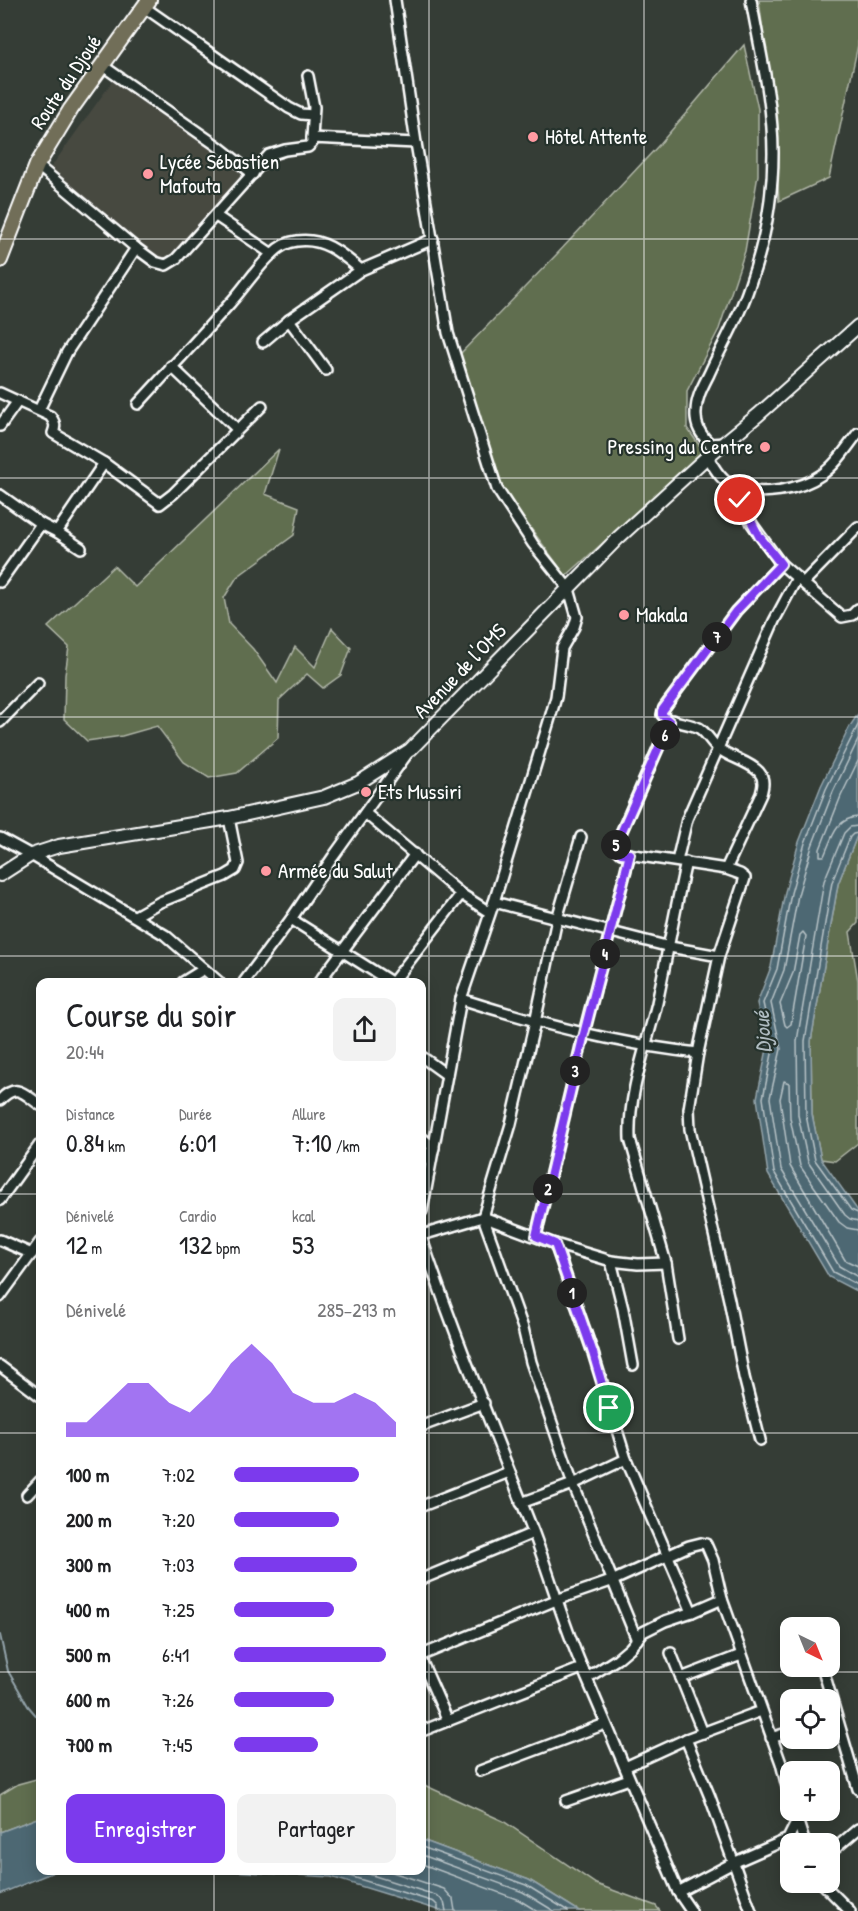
<!DOCTYPE html>
<html lang="fr">
<meta charset="utf-8">
<style>
body{margin:0;font-family:"Patrick Hand",sans-serif;background:#f2f2f2;color:#202124;height:100vh;display:flex;flex-direction:column;font-size:22px;white-space:nowrap}
*{box-sizing:border-box;margin:0}
p{font-size:20px;color:#757577}
.icon{flex:none;width:33px;height:33px;fill:none;stroke:currentColor;stroke-width:2;stroke-linecap:round;stroke-linejoin:round}
.map{position:relative;flex:1;overflow:hidden}
.drawer{position:absolute;left:36px;top:978px;width:390px;height:897px;display:flex;flex-direction:column;background:#fff;border-radius:12px;box-shadow:0 3px 15px #0003}
.drawer>*{flex:none}
.needle{width:39px;rotate:137deg}
.tools{position:absolute;left:780px;top:1617px;display:grid;gap:12px}
.tools a{display:grid;place-items:center;width:60px;height:60px;border-radius:12px;background:#fff;box-shadow:0 3px 15px #0003;font-size:30px}
.pin{position:absolute;display:grid;place-items:center;width:51px;height:51px;color:#fff;margin:-26px;border:3px solid #fff;border-radius:50%;box-shadow:0 2px 6px #0007}
.km{position:absolute;width:30px;height:30px;margin:-15px;border-radius:50%;background:#222;color:#fff;font-size:16px;line-height:30px;text-align:center}
.round{display:grid;place-items:center;flex:none;width:63px;height:63px;border-radius:12px;background:#f2f2f2}
.head{display:flex;align-items:center;justify-content:space-between;height:102px;padding:0 30px}
h1{font-size:33px;font-weight:600;line-height:45px}
.metrics{display:grid;grid-template-columns:repeat(3,1fr);gap:9px;height:102px;padding:6px 30px}
.metrics div{display:grid;align-content:center}
.metrics b{font-size:26px;font-weight:600}
.metrics small{font-size:16px;font-weight:400}
.metrics p{font-size:16px}
.chart{height:168px;padding:12px 30px}
.chart p{display:flex;justify-content:space-between}
.chart svg{width:100%;height:108px;margin-top:6px;fill:#7c3aed;opacity:.7}
.primary-button{display:flex;gap:12px;margin-top:auto;padding:12px 30px}
.primary-button a{flex:1;height:69px;border-radius:12px;background:#7c3aed;color:#fff;font-size:24px;font-weight:600;line-height:69px;text-align:center}
.primary-button a+a{background:#f2f2f2;color:#202124}
ul{padding:0 30px;list-style:none;font-size:20px}
li{display:grid;grid-template-columns:96px 72px 1fr;align-items:center;height:45px}
li i{height:15px;border-radius:8px;background:#7c3aed}
.map>svg:first-child{display:block}
.built{fill:#474941}
.green{fill:#616e50;stroke:#b0b6a8;stroke-width:1.5}
.water{fill:#4d6873;stroke:#94a4ab;stroke-width:1.5}
.lines{fill:none;stroke-linecap:round;stroke-linejoin:round}
.shore{stroke:#b8c3c7;stroke-width:1.5}
.stream{stroke:#94a4ab;stroke-width:2}
.street-casing{stroke:#fff;stroke-width:14}
.secondary-casing{stroke:#fff;stroke-width:16}
.primary-casing{stroke:#fff;stroke-width:18}
.street{stroke:#26332d;stroke-width:9}
.secondary{stroke:#26332d;stroke-width:12}
.primary{stroke:#716e59;stroke-width:14}
.route-casing{stroke:#fff;stroke-width:12}
.route{stroke:#7c3aed;stroke-width:8}
.grid{fill:none;stroke:#fff;stroke-width:1.5;stroke-opacity:0.55}
.poi-dot{fill:#ff9aa2;stroke:#26332d;stroke-width:2}
.labels{text-anchor:middle;stroke-width:4.5;stroke-linejoin:round;paint-order:stroke}
.street-label{font-size:21px;fill:#fff;stroke:#26332d}
.poi-label{font-size:21px;fill:#fff;stroke:#26332d;text-anchor:start}
.water-label{font-size:22px;font-style:italic;fill:#afbbc0;stroke:#26332d}
</style>
<div class="map">
<svg width="858" height="1911" viewBox="0 0 858 1911">
<rect width="100%" height="100%" fill="#353d36"/>
<filter id="ink" filterUnits="userSpaceOnUse"><feTurbulence type="fractalNoise" baseFrequency=".0167" numOctaves="2"/><feDisplacementMap in="SourceGraphic" scale="12" xChannelSelector="R" yChannelSelector="G"/><feConvolveMatrix kernelMatrix="1 2 1 2 8 2 1 2 1" color-interpolation-filters="sRGB"/></filter>
<g filter="url(#ink)">
<!-- built -->
<polygon class="built" points="114,79 238,169 244,179 173,257 162,261 49,170"/>
<!-- green -->
<g class="green">
<polygon points="759,0 858,0 858,45 829,178 779,201 773,110"/>
<polygon points="744,45 758,109 758,175 745,251 719,329 687,391 687,428 704,452 566,576 501,488 460,354 557,254 659,145"/>
<polygon points="279,449 265,494 299,507 294,535 237,577 224,598 229,624 253,649 277,683 295,647 315,667 332,628 351,648 341,675 323,688 307,674 279,700 278,738 237,773 209,778 184,762 157,726 122,736 87,741 64,719 65,675 69,647 48,627 114,566 135,587"/>
<polygon points="858,833 858,923 850,932 858,981 858,1143 835,1161 821,1159 812,1114 811,1041 838,884"/>
<polygon points="40,1778 40,1817 0,1832 0,1795 18,1784"/>
<polygon points="422,1784 503,1821 596,1884 656,1906 660,1911 579,1911 529,1880 422,1840"/>
</g>
<!-- water -->
<g class="water">
<polygon points="858,714 858,833 838,884 811,1041 812,1114 821,1159 858,1211 858,1292 829,1277 768,1174 757,1098 767,1049 757,1003 771,967 785,892 799,842 821,786 850,726"/>
<polygon points="40,1817 40,1870 56,1871 0,1894 0,1832"/>
<polygon points="422,1840 529,1880 579,1911 441,1911 331,1877 231,1871 422,1870"/>
</g>
<g class="lines">
<!-- shore -->
<g class="shore">
<polyline points="858,725 826,789 805,843 791,893 777,969 763,1003 773,1049 763,1098 774,1172 833,1272 858,1285"/>
<polyline points="858,740 833,792 812,846 798,895 784,970 771,1003 781,1049 770,1098 781,1169 839,1266 858,1277"/>
<path d="M858,761l-17,35 -21,53v7h4c8,-18 12,-38 34,-39"/>
<polyline points="858,826 850,827 844,833 824,881 797,1041 798,1115 808,1162 845,1215 850,1219 858,1221"/>
<polyline points="858,833 853,834 850,837 832,882 805,1041 806,1115 815,1160 851,1210 858,1213"/>
<polygon points="803,932 806,936 791,1024 787,1027 785,1025 780,1004 793,973 800,935"/>
<polyline points="858,1230 847,1228 839,1222 800,1166 790,1118 789,1083 784,1081 780,1099 790,1166 845,1260 858,1266"/>
<polyline points="422,1847 526,1885 568,1911"/>
<polyline points="422,1855 523,1892 554,1911"/>
<polyline points="422,1864 519,1900 537,1911"/>
<polyline points="325,1870 333,1871 434,1902 438,1906 438,1911"/>
<polyline points="356,1870 438,1896 444,1902 446,1911"/>
<polyline points="386,1870 444,1889 453,1899 455,1911"/>
</g>
<!-- stream -->
<polyline class="stream" points="0,1635 8,1671 28,1706 40,1720"/>
<!-- street casing -->
<g class="street-casing">
<g id="street">
<polyline points="395,0 416,143 448,333 497,489 533,544 569,589 577,617 574,627 562,648 556,697 550,718 494,902 461,999 422,1211"/>
<polyline points="144,7 289,108 301,114 313,115"/>
<polyline points="103,66 219,147 253,174"/>
<polyline points="308,76 314,107 312,138"/>
<polyline points="37,165 136,248 155,262 166,265 176,259 269,155 285,150 308,147 312,143 312,138 416,143"/>
<polyline points="216,216 272,254"/>
<polyline points="289,320 326,370"/>
<polyline points="263,342 289,320 361,270 433,239"/>
<polyline points="171,366 237,429"/>
<path d="M0,393l50,23c5,6 6,10 3,17l51,30 56,41 13,-10 89,-88"/>
<path d="M138,404c31,-34 62,-67 93,-102 14,-15 26,-35 42,-49 6,-6 15,-11 24,-12 27,-4 45,13 64,29"/>
<polyline points="39,410 67,352 136,248"/>
<polyline points="0,426 18,401"/>
<path d="M725,443l-15,1c-9,-9 -15,-18 -14,-32 0,-14 7,-26 13,-38 13,-29 30,-56 40,-87 15,-42 24,-89 24,-134 0,-51 -13,-102 -22,-153"/>
<path d="M708,456c6,13 14,26 27,31 25,10 65,3 86,-12 15,-10 26,-28 37,-42"/>
<polyline points="735,487 752,524 781,564"/>
<polyline points="0,495 41,524 57,532 81,548"/>
<polyline points="57,532 104,463"/>
<polyline points="0,582 41,524"/>
<polyline points="803,583 858,527"/>
<polyline points="670,721 617,842 617,849 621,853 726,869 740,874 745,878 719,956 698,1053 689,1109 690,1129 729,1300 744,1377 760,1440"/>
<polyline points="0,722 38,683"/>
<polyline points="365,813 461,894 489,912"/>
<polyline points="581,837 557,919 535,1022 511,1124 483,1217 523,1328 531,1362 573,1484 637,1640"/>
<polyline points="0,838 31,855 165,935 219,982"/>
<polyline points="677,861 687,819 774,621 797,578"/>
<path d="M726,869l35,-75c2,-7 4,-15 -2,-22 -10,-11 -29,-14 -41,-24 -7,-5 -11,-15 -19,-20 -8,-4 -19,-5 -28,-8l-1,1 -8,-6 2,-7 72,-97 45,-47 61,53 10,-2 6,-6"/>
<polyline points="494,902 670,947 719,956"/>
<polyline points="135,916 160,902 225,876 235,870 238,863 229,818"/>
<polyline points="291,919 391,982"/>
<polyline points="183,982 204,969"/>
<polyline points="244,982 291,919 333,857 407,754"/>
<polyline points="319,982 415,854"/>
<polyline points="393,982 461,894"/>
<path d="M461,999c78,25 155,45 237,54"/>
<polyline points="422,1057 447,1075"/>
<path d="M0,1100c17,-18 24,-6 40,5"/>
<polyline points="422,1138 434,1148 422,1160"/>
<polyline points="0,1200 40,1144"/>
<polyline points="422,1235 483,1217 555,1244 611,1261 638,1264 666,1263"/>
<polyline points="536,1236 584,1033 630,854"/>
<path d="M422,1239c33,98 73,195 111,292 17,45 30,92 49,136 32,75 64,150 96,225l13,19"/>
<polyline points="0,1240 32,1254"/>
<polyline points="555,1244 593,1353 626,1459 692,1612"/>
<polyline points="611,1261 623,1309 633,1365"/>
<polyline points="0,1297 40,1242"/>
<path d="M678,1339l-12,-76 -36,-124c-2,-46 16,-91 27,-136 10,-47 18,-94 29,-141"/>
<polyline points="0,1366 40,1396"/>
<polyline points="422,1426 484,1403"/>
<polyline points="27,1495 40,1481"/>
<polyline points="521,1503 573,1484 626,1459"/>
<polyline points="422,1506 509,1472"/>
<polyline points="422,1579 533,1533"/>
<polyline points="671,1653 703,1733"/>
<polyline points="422,1655 556,1600 614,1580 689,1546 701,1543 706,1544 713,1560 722,1599 781,1763 790,1799"/>
<polyline points="422,1662 448,1721"/>
<polyline points="822,1666 858,1789"/>
<polyline points="587,1678 617,1659 630,1648 643,1632 665,1621 692,1612 722,1599"/>
<polyline points="681,1678 741,1655"/>
<polyline points="422,1731 582,1668"/>
<polyline points="771,1738 790,1732"/>
<polyline points="686,1739 710,1797 751,1911"/>
<polyline points="625,1767 686,1739 761,1711"/>
<polyline points="480,1771 605,1724"/>
<polyline points="566,1801 629,1779"/>
<polyline points="794,1810 805,1844"/>
<polyline points="830,1853 858,1829"/>
<polyline points="821,1882 850,1911"/>
<polyline points="678,1892 733,1863 788,1839 797,1821"/>
</g>
</g>
<!-- secondary casing -->
<g class="secondary-casing">
<polyline id="secondary" points="0,875 31,855 59,846 229,818 324,797 358,783 410,750 618,538 708,456 758,415 858,326"/>
</g>
<!-- primary casing -->
<g class="primary-casing">
<polyline id="primary" points="0,260 37,165 71,109 149,0"/>
</g>
<!-- street -->
<use href="#street" class="street"/>
<!-- secondary -->
<use href="#secondary" class="secondary"/>
<!-- primary -->
<use href="#primary" class="primary"/>
</g>
</g>
<g class="lines" filter="url(#ink)">
<!-- route casing -->
<g class="route-casing">
<polyline id="route" points="609,1408 593,1353 555,1244 536,1236 584,1034 630,854 621,853 617,849 617,842 670,722 662,715 662,711 736,611 781,564 759,536 740,500"/>
</g>
<!-- route -->
<use href="#route" class="route"/>
</g>
<!-- grid -->
<path class="grid" d="M214,0v982M429,0v1911M644,0v1911M0,239h858M0,478h858M0,717h858M0,956h858M0,1194h40M422,1194h436M0,1433h40M422,1433h436M0,1672h40M422,1672h436M214,1870v41"/>
<!-- markers -->
<g class="poi-dot">
<circle cx="533" cy="137" r="6"/>
<circle cx="148" cy="174" r="6"/>
<circle cx="765" cy="447" r="6"/>
<circle cx="624" cy="615" r="6"/>
<circle cx="366" cy="792" r="6"/>
<circle cx="266" cy="871" r="6"/>
</g>
<g class="labels">
<!-- street labels -->
<g class="street-label">
<text transform="translate(66 82) rotate(-56)" y="7">Route du Djoué</text>
<text transform="translate(460 671) rotate(-46)" y="7">Avenue de l'OMS</text>
</g>
<!-- poi labels -->
<g class="poi-label">
<text x="545" y="144">Hôtel Attente</text>
<text x="160" y="169">Lycée Sébastien<tspan x="160" dy="24">Mafouta</tspan></text>
<text x="753" y="454" text-anchor="end">Pressing du Centre</text>
<text x="636" y="622">Makala</text>
<text x="378" y="799">Ets Mussiri</text>
<text x="278" y="878">Armée du Salut</text>
</g>
<!-- water labels -->
<g class="water-label">
<text transform="translate(762 1032) rotate(-93)" y="8">Djoué</text>
</g>
</g>
</svg>
<div class="tools">
<a><svg class="needle" viewBox="-14 -14 28 28"><path d="M0-13l5 13h-10z" fill="#e53935"/><path d="M0 13l5-13h-10z" fill="#757577"/></svg></a>
<a><svg class="icon" aria-label="locate" viewBox="0 0 24 24"><circle cx="12" cy="12" r="6"/><path d="M12 2v4M12 18v4M2 12h4M18 12h4"/></svg></a>
<a>+</a>
<a>−</a>
</div>
<div class="pin" style="left:609px;top:1408px;background:#1e9e55"><svg class="icon" aria-label="arrive" viewBox="0 0 24 24"><path d="M6 21V4h12l-3 4 3 4H6"/></svg></div>
<div class="pin" style="left:740px;top:500px;background:#d93025"><svg class="icon" aria-label="check" viewBox="0 0 24 24"><path d="M5 12l5 5 9-10"/></svg></div>
<b class="km" style="left:572px;top:1293px">1</b>
<b class="km" style="left:548px;top:1189px">2</b>
<b class="km" style="left:575px;top:1071px">3</b>
<b class="km" style="left:605px;top:954px">4</b>
<b class="km" style="left:616px;top:845px">5</b>
<b class="km" style="left:665px;top:735px">6</b>
<b class="km" style="left:717px;top:637px">7</b>
<section class="drawer">
<div class="head"><div><h1>Course du soir</h1><p>20:44</p></div><a class="round"><svg class="icon" aria-label="share" viewBox="0 0 24 24"><path d="M12 15V3M7 8l5-5 5 5M5 13v7h14v-7"/></svg></a></div>
<div class="metrics">
<div><p>Distance</p><b>0.84<small> km</small></b></div>
<div><p>Durée</p><b>6:01</b></div>
<div><p>Allure</p><b>7:10<small> /km</small></b></div>
</div>
<div class="metrics">
<div><p>Dénivelé</p><b>12<small> m</small></b></div>
<div><p>Cardio</p><b>132<small> bpm</small></b></div>
<div><p>kcal</p><b>53</b></div>
</div>
<div class="chart"><p><span>Dénivelé</span>285–293 m</p>
<svg viewBox="0 0 160 44" preserveAspectRatio="none"><path d="M0 44V38L10 38L20 30L30 22L40 22L50 30L60 34L70 26L80 14L90 6L100 14L110 26L120 30L130 30L140 26L150 30L160 38V44z"/></svg>
</div>
<ul>
<li><b>100 m</b>7:02<i style="width:77%"></i></li>
<li><b>200 m</b>7:20<i style="width:65%"></i></li>
<li><b>300 m</b>7:03<i style="width:76%"></i></li>
<li><b>400 m</b>7:25<i style="width:62%"></i></li>
<li><b>500 m</b>6:41<i style="width:94%"></i></li>
<li><b>600 m</b>7:26<i style="width:62%"></i></li>
<li><b>700 m</b>7:45<i style="width:52%"></i></li>
</ul>
<div class="primary-button"><a>Enregistrer</a><a>Partager</a></div>
</section>
</div>
